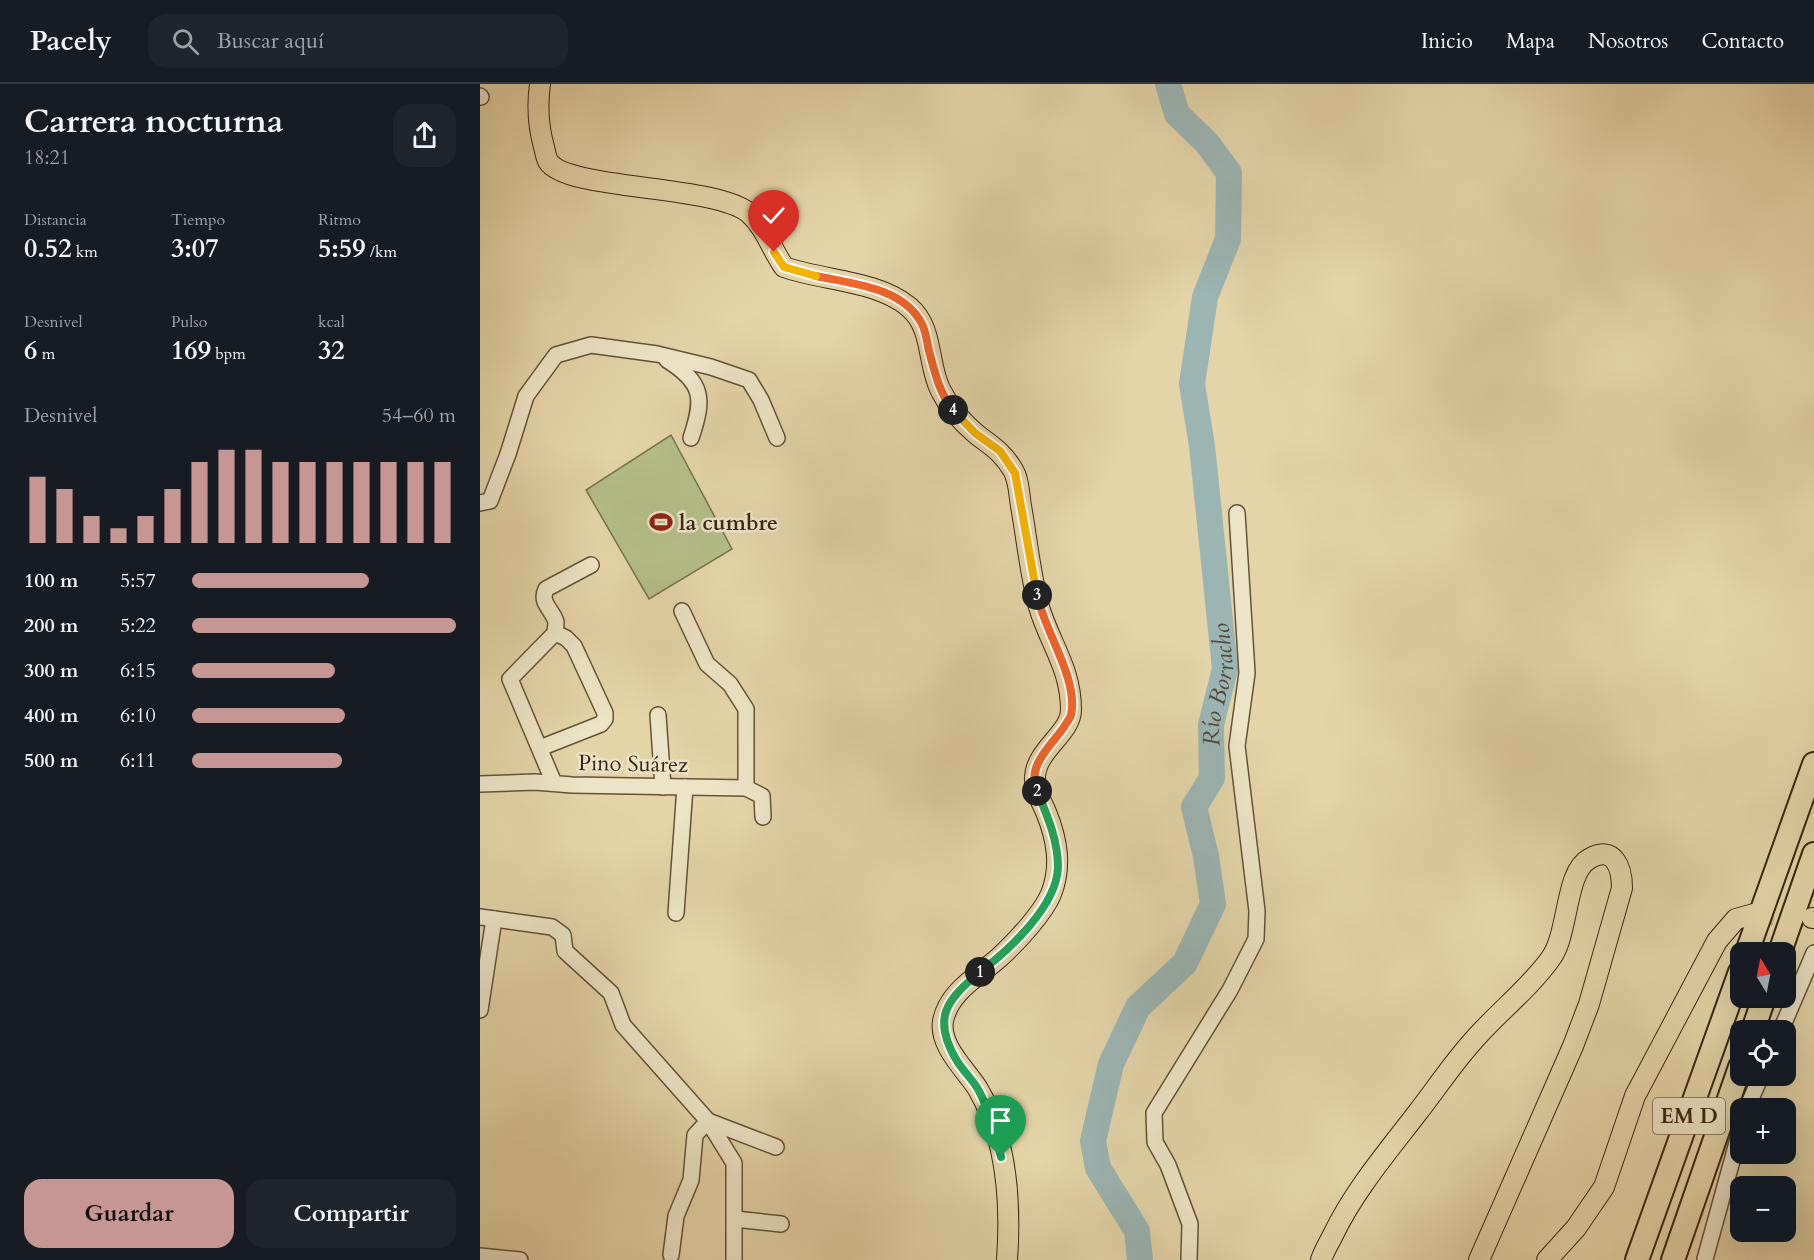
<!DOCTYPE html>
<html lang="es">
<meta charset="utf-8">
<style>
body{margin:0;font-family:Cardo,serif;background:#20242c;color:#f1f3f6;height:100vh;display:flex;flex-direction:column;font-size:22px;white-space:nowrap}
*{box-sizing:border-box;margin:0}
p{font-size:20px;color:#9ea1a6}
.icon{flex:none;width:33px;height:33px;fill:none;stroke:currentColor;stroke-width:2;stroke-linecap:round;stroke-linejoin:round}
.map{position:relative;flex:1;overflow:hidden}
.details{display:flex;flex-direction:column;background:#171b24;width:480px}
.details>*{flex:none}
.needle{width:39px;rotate:350deg}
.buttons{position:absolute;left:1250px;top:858px;display:grid;gap:12px}
.buttons a{display:grid;place-items:center;width:66px;height:66px;border-radius:12px;background:#171b24;box-shadow:0 6px 24px #0002;font-size:30px}
.pin{position:absolute;display:grid;place-items:center;width:51px;height:51px;color:#fff;margin:-62px -26px;border-radius:50% 50% 50% 0;rotate:-45deg;box-shadow:0 0 6px #0007}
.pin .icon{rotate:45deg}
.km{position:absolute;width:30px;height:30px;margin:-15px;border-radius:50%;background:#222;color:#fff;font-size:16px;line-height:30px;text-align:center}
.round{display:grid;place-items:center;flex:none;width:63px;height:63px;border-radius:18px;background:#20242c}
.head{display:flex;align-items:center;justify-content:space-between;height:102px;padding:0 24px}
h1{font-size:33px;font-weight:600;line-height:45px}
.metrics{display:grid;grid-template-columns:repeat(3,1fr);gap:9px;height:102px;padding:6px 24px}
.metrics div{display:grid;align-content:center}
.metrics b{font-size:26px;font-weight:600}
.metrics small{font-size:16px;font-weight:400}
.metrics p{font-size:16px}
.chart{height:168px;padding:12px 24px}
.chart p{display:flex;justify-content:space-between}
.chart svg{width:100%;height:108px;margin-top:6px;stroke:#c59692;stroke-width:6}
.button{display:flex;gap:12px;margin-top:auto;padding:12px 24px}
.button a{flex:1;height:69px;border-radius:18px;background:#c59692;color:#111;font-size:24px;font-weight:600;line-height:69px;text-align:center}
.button a+a{background:#20242c;color:#f1f3f6}
ul{padding:0 24px;list-style:none;font-size:20px}
li{display:grid;grid-template-columns:96px 72px 1fr;align-items:center;height:45px}
li i{height:15px;border-radius:8px;background:#c59692}
header{display:flex;align-items:center;gap:36px;box-sizing:border-box;height:84px;padding:0 30px;background:#171b24;border-bottom:2px solid #363941}
header strong{font-size:28px}
nav{display:flex;gap:33px;margin-inline-start:auto;font-size:21px}
.search{width:420px;height:54px;background:#20242c;display:flex;align-items:center;gap:15px;box-sizing:border-box;padding:0 21px;border-radius:18px;color:#9ea1a6;font-size:22px}
main{display:flex;flex:1;min-height:0}
.map>svg:first-child{display:block}
.green{fill:#b4bd88;stroke:#77724e;stroke-width:1.5}
.lines{fill:none;stroke-linecap:round;stroke-linejoin:round}
.river{stroke:#9bb5b3;stroke-width:26}
.major-tunnel{stroke:#c2b18a;stroke-width:20;stroke-dasharray:20 10;stroke-linecap:butt}
.minor-casing{stroke:#645239;stroke-width:18}
.major-casing{stroke:#3a2614;stroke-width:22}
.highway-casing{stroke:#3a2614;stroke-width:26}
.minor{stroke:#ede3c6;stroke-width:15}
.major{stroke:#e4d4a8;stroke-width:20}
.highway{stroke:#e4d4a8;stroke-width:22}
.split-1-casing{stroke:#fff;stroke-width:12}
.split-2-casing{stroke:#fff;stroke-width:12}
.split-3-casing{stroke:#fff;stroke-width:12}
.split-4-casing{stroke:#fff;stroke-width:12}
.split-5-casing{stroke:#fff;stroke-width:12}
.split-6-casing{stroke:#fff;stroke-width:12}
.split-1{stroke:#22a559;stroke-width:8}
.split-2{stroke:#22a559;stroke-width:8}
.split-3{stroke:#f0652b;stroke-width:8}
.split-4{stroke:#f5b400;stroke-width:8}
.split-5{stroke:#f0652b;stroke-width:8}
.split-6{stroke:#f5b400;stroke-width:8}
.labels{text-anchor:middle;stroke-width:5;stroke-linejoin:round;paint-order:stroke}
.shield{fill:#ede3c6;stroke:#705f49;stroke-width:1.5}
.shield-label{font-size:21px;font-weight:bold;fill:#3a2614}
.poi-label{font-size:22px;font-weight:bold;fill:#3a2614;stroke:#ede3c6;text-anchor:start}
.street-label{font-size:22px;fill:#3a2614;stroke:#ede3c6}
.water-label{font-size:24px;font-style:italic;fill:#524a3c;stroke:#ede3c6}
</style>
<header>
<strong>Pacely</strong>
<div class="search"><svg class="icon" aria-label="search" viewBox="0 0 24 24"><circle cx="10" cy="10" r="6"/><path d="M15 15l6 6"/></svg>Buscar aquí</div>
<nav><a>Inicio</a><a>Mapa</a><a>Nosotros</a><a>Contacto</a></nav>
</header>
<main>
<section class="details">
<div class="head"><div><h1>Carrera nocturna</h1><p>18:21</p></div><a class="round"><svg class="icon" aria-label="share" viewBox="0 0 24 24"><path d="M12 15V3M7 8l5-5 5 5M5 13v7h14v-7"/></svg></a></div>
<div class="metrics">
<div><p>Distancia</p><b>0.52<small> km</small></b></div>
<div><p>Tiempo</p><b>3:07</b></div>
<div><p>Ritmo</p><b>5:59<small> /km</small></b></div>
</div>
<div class="metrics">
<div><p>Desnivel</p><b>6<small> m</small></b></div>
<div><p>Pulso</p><b>169<small> bpm</small></b></div>
<div><p>kcal</p><b>32</b></div>
</div>
<div class="chart"><p><span>Desnivel</span>54–60 m</p>
<svg viewBox="0 0 160 44" preserveAspectRatio="none"><path d="M5 44V17M15 44V22M25 44V33M35 44V38M45 44V33M55 44V22M65 44V11M75 44V6M85 44V6M95 44V11M105 44V11M115 44V11M125 44V11M135 44V11M145 44V11M155 44V11"/></svg>
</div>
<ul>
<li><b>100 m</b>5:57<i style="width:67%"></i></li>
<li><b>200 m</b>5:22<i style="width:100%"></i></li>
<li><b>300 m</b>6:15<i style="width:54%"></i></li>
<li><b>400 m</b>6:10<i style="width:58%"></i></li>
<li><b>500 m</b>6:11<i style="width:57%"></i></li>
</ul>
<div class="button"><a>Guardar</a><a>Compartir</a></div>
</section>
<div class="map">
<svg width="1334" height="1176" viewBox="0 0 1334 1176">
<rect width="100%" height="100%" fill="#e4d4a8"/>
<filter id="stains"><feTurbulence type="fractalNoise" baseFrequency=".00333" numOctaves="4"/><feColorMatrix values="0 0 0 0 .2 0 0 0 0 .09 0 0 0 0 .02 0 0 0 .5 -.17"/></filter>
<radialGradient id="worn" r=".72"><stop offset=".6" stop-color="#630" stop-opacity="0"/><stop offset="1" stop-color="#630" stop-opacity=".3"/></radialGradient>
<!-- green -->
<polygon class="green" points="191,351 252,465 169,515 106,406"/>
<g class="lines">
<!-- river -->
<path class="river" id="s1" d="M660,1176l-3,-29 -39,-63 -5,-27 18,-77 27,-57 47,-44 28,-59 -7,-48 -12,-49 18,-29 -1,-53 14,-56 -23,-223 -10,-62 13,-87 23,-58 1,-66 -22,-30 -30,-29 -9,-30"/>
<!-- major-tunnel -->
<polyline class="major-tunnel" points="1274,830 1326,834"/>
<!-- minor casing -->
<g class="minor-casing">
<g id="minor">
<polyline points="0,12 1,13"/>
<path d="M187,276c37,23 37,39 24,78"/>
<polyline points="0,419 10,417 28,370 46,312 76,271 111,261 177,270 231,283 269,296 281,316 297,354"/>
<polyline points="202,527 227,580 250,600 266,625 266,704"/>
<polyline points="178,631 183,703"/>
<polyline points="60,664 121,640 125,635 125,629 94,562 86,554 75,549"/>
<path d="M74,699l-44,-104 45,-46c0,-3 1,-7 1,-11 -3,-12 -17,-19 -10,-33l45,-24"/>
<polyline points="0,700 55,698 92,701 266,704 282,712 283,733"/>
<polyline points="196,829 205,703"/>
<polyline points="0,833 72,843 83,851 85,867 131,909 143,941 228,1037 254,1079 254,1176"/>
<polyline points="0,926 14,835"/>
<polyline points="1301,946 1334,869"/>
<polyline points="1267,1024 1281,992"/>
<polyline points="255,1135 301,1140"/>
<polyline points="191,1171 196,1132 211,1096 215,1051 228,1037 296,1063"/>
<polyline points="0,1172 40,1176"/>
<polyline points="1225,1175 1260,1048"/>
<polyline points="709,1176 710,1140 688,1081 675,1058 674,1029 750,906 776,855 777,827 757,662 767,589 757,429"/>
</g>
</g>
<!-- major casing -->
<g class="major-casing">
<g id="major">
<path d="M60,0c-3,22 -2,42 4,63 1,4 2,10 4,14 18,30 166,23 201,52 16,14 23,37 35,54 39,14 93,13 125,40 25,21 18,58 32,84 8,16 20,30 34,42 16,13 27,18 38,37 6,10 6,24 8,36 6,33 9,68 18,101 11,37 32,61 32,103 0,23 -35,40 -36,67 -1,13 6,23 11,35 11,27 16,54 5,82 -8,19 -33,46 -49,61 -21,20 -53,35 -59,66 -4,25 23,49 35,68 29,50 33,115 29,171"/>
<polyline points="1332,834 1334,834"/>
<path d="M841,1176c3,-9 8,-17 12,-25 21,-44 55,-84 85,-123 18,-23 35,-49 55,-71 25,-29 56,-52 78,-83 18,-25 14,-86 38,-99 25,-15 33,9 33,29l-33,116 -16,42 -94,214"/>
<polyline points="1067,1176 1096,1144 1124,1103 1155,1012 1237,857 1256,835 1274,830"/>
</g>
</g>
<!-- highway casing -->
<g class="highway-casing">
<g id="highway">
<polyline points="1267,868 1334,680"/>
<polyline points="1300,868 1334,770"/>
<polyline points="1273,946 1284,914"/>
<polyline points="1157,1176 1260,888"/>
<polyline points="1193,1176 1260,983"/>
</g>
</g>
<!-- minor -->
<use href="#minor" class="minor"/>
<!-- major -->
<use href="#major" class="major"/>
<!-- highway -->
<use href="#highway" class="highway"/>
</g>
<g class="lines">
<!-- split-1 casing -->
<g class="split-1-casing">
<path id="split-1" d="M500,888c-35,29 -48,47 -23,89 7,11 16,19 22,30 11,21 17,43 22,66"/>
</g>
<!-- split-2 casing -->
<g class="split-2-casing">
<path id="split-2" d="M500,888c29,-22 77,-66 78,-105 0,-27 -11,-52 -21,-76"/>
</g>
<!-- split-3 casing -->
<g class="split-3-casing">
<path id="split-3" d="M557,511c7,35 42,85 34,120 -1,4 -5,8 -7,12 -13,19 -38,39 -27,64"/>
</g>
<!-- split-4 casing -->
<g class="split-4-casing">
<polyline id="split-4" points="473,326 495,349 520,367 535,389 557,511"/>
</g>
<!-- split-5 casing -->
<g class="split-5-casing">
<path id="split-5" d="M336,192c36,8 87,11 106,48 4,8 5,18 7,27 6,22 10,41 24,59"/>
</g>
<!-- split-6 casing -->
<g class="split-6-casing">
<polyline id="split-6" points="294,168 304,183 336,192"/>
</g>
<!-- split-1 -->
<use href="#split-1" class="split-1"/>
<!-- split-2 -->
<use href="#split-2" class="split-2"/>
<!-- split-3 -->
<use href="#split-3" class="split-3"/>
<!-- split-4 -->
<use href="#split-4" class="split-4"/>
<!-- split-5 -->
<use href="#split-5" class="split-5"/>
<!-- split-6 -->
<use href="#split-6" class="split-6"/>
</g>
<!-- icons -->
<defs>
<g id="stadium-bare" transform="scale(1.8)"><path d="M0-5a6.5 5 0 1 0 0 10a6.5 5 0 1 0 0-10ZM-3.5-1.8h7v3.6h-7Z" fill="#8f2418" stroke="#ede3c6" stroke-width="2.5" paint-order="stroke"/></g>
</defs>
<g fill-rule="evenodd">
<use href="#stadium-bare" x="181" y="438"/>
</g>
<g class="labels">
<!-- shield labels -->
<rect class="shield" x="1173" y="1014" width="72" height="36" rx="4.5"/>
<g class="shield-label">
<text x="1209" y="1039">EM D</text>
</g>
<!-- poi labels -->
<g class="poi-label">
<text x="199" y="446">la cumbre</text>
</g>
<!-- street labels -->
<g class="street-label">
<text transform="translate(153 679) rotate(1)" y="8">Pino Suárez</text>
</g>
<!-- water labels -->
<g class="water-label">
<text dy="8" stroke="none"><textPath href="#s1" startOffset="630">Río Borracho</textPath></text>
</g>
</g>
<rect width="100%" height="100%" filter="url(#stains)"/>
<rect width="100%" height="100%" fill="url(#worn)"/>
</svg>
<div class="buttons">
<a><svg class="needle" viewBox="-14 -14 28 28"><path d="M0-13l5 13h-10z" fill="#e53935"/><path d="M0 13l5-13h-10z" fill="#9ea1a6"/></svg></a>
<a><svg class="icon" aria-label="locate" viewBox="0 0 24 24"><circle cx="12" cy="12" r="6"/><path d="M12 2v4M12 18v4M2 12h4M18 12h4"/></svg></a>
<a>+</a>
<a>−</a>
</div>
<div class="pin" style="left:521px;top:1073px;background:#1e9e55"><svg class="icon" aria-label="arrive" viewBox="0 0 24 24"><path d="M6 21V4h12l-3 4 3 4H6"/></svg></div>
<div class="pin" style="left:294px;top:168px;background:#d93025"><svg class="icon" aria-label="check" viewBox="0 0 24 24"><path d="M5 12l5 5 9-10"/></svg></div>
<b class="km" style="left:500px;top:888px">1</b>
<b class="km" style="left:557px;top:707px">2</b>
<b class="km" style="left:557px;top:511px">3</b>
<b class="km" style="left:473px;top:326px">4</b>
</div>
</main>
